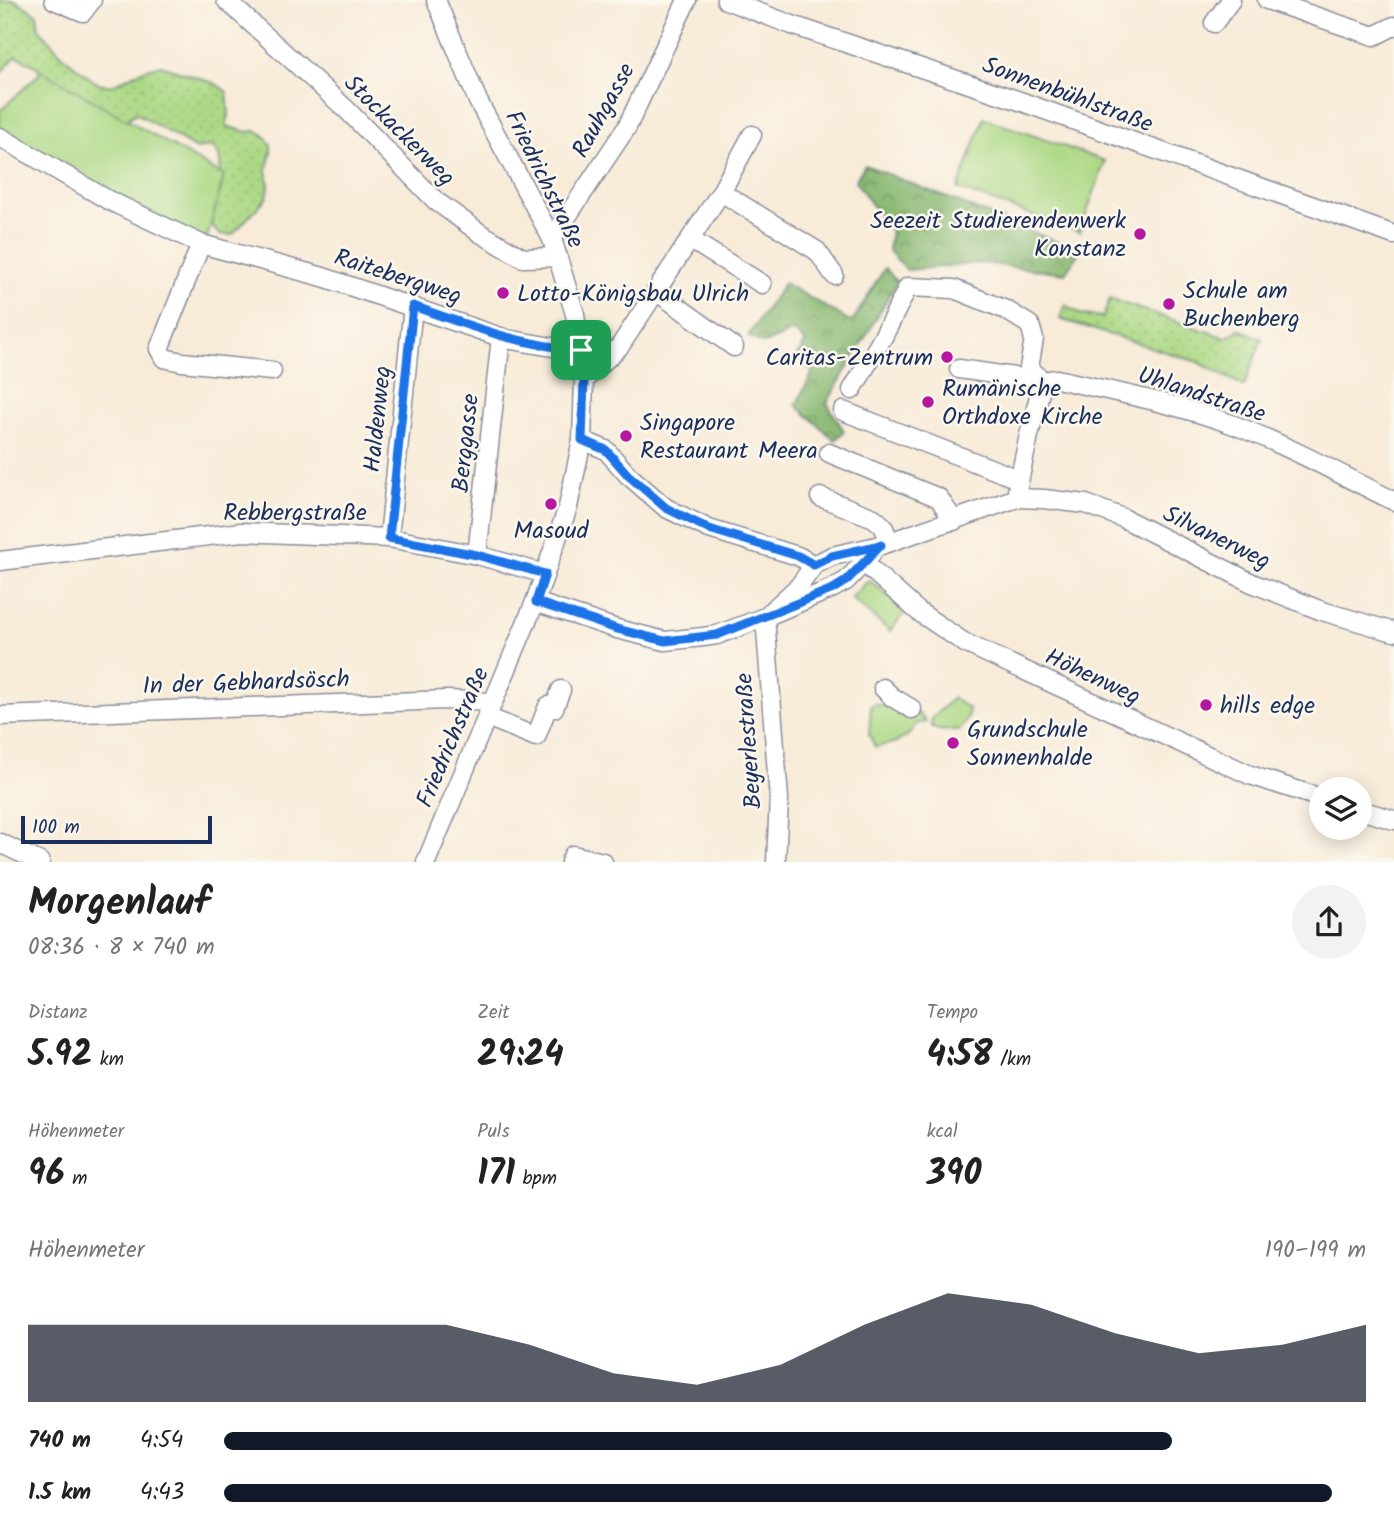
<!DOCTYPE html>
<html lang="de">
<meta charset="utf-8">
<style>
body{margin:0;font-family:Kalam,sans-serif;background:#f2f2f2;color:#222;height:100vh;display:flex;flex-direction:column;font-size:26px;white-space:nowrap}
*{box-sizing:border-box;margin:0}
p{font-size:23px;color:#767676}
.icon{flex:none;width:38px;height:38px;fill:none;stroke:currentColor;stroke-width:2;stroke-linecap:round;stroke-linejoin:round}
.map{position:relative;height:862px;overflow:hidden}
.details{display:flex;flex-direction:column;background:#fff;flex:1}
.details>*{flex:none}
.controls{position:absolute;left:1309px;top:777px;display:grid;gap:14px}
.controls a{display:grid;place-items:center;width:63px;height:63px;border-radius:50%;background:#fff;box-shadow:0 4px 18px #0003;font-size:35px}
.scale{position:absolute;left:21px;bottom:18px;width:191px;box-sizing:border-box;padding-left:7px;border:4px solid #1b2f5e;border-top:0;font-size:19px;line-height:24px;white-space:nowrap;color:#1b2f5e;-webkit-text-stroke:5px #fbf7ec;paint-order:stroke}
.pin{position:absolute;display:grid;place-items:center;width:60px;height:60px;color:#fff;margin:-30px;border-radius:14px;box-shadow:0 4px 10px #0006}
.round{display:grid;place-items:center;flex:none;width:74px;height:74px;border-radius:37px;background:#f2f2f2}
.head{display:flex;align-items:center;justify-content:space-between;height:119px;padding:0 28px}
h1{font-size:38px;font-weight:600;line-height:52px}
.stats{display:grid;grid-template-columns:repeat(3,1fr);gap:10px;height:119px;padding:7px 28px}
.stats div{display:grid;align-content:center}
.stats b{font-size:35px;font-weight:600}
.stats small{font-size:19px;font-weight:400}
.stats p{font-size:19px}
.chart{height:196px;padding:14px 28px}
.chart p{display:flex;justify-content:space-between}
.chart svg{width:100%;height:126px;margin-top:7px;fill:#111827;opacity:.7}
ul{padding:0 28px;list-style:none;font-size:23px}
li{display:grid;grid-template-columns:112px 84px 1fr;align-items:center;height:52px}
li i{height:18px;border-radius:9px;background:#111827}
.map>svg:first-child{display:block}
.grass{fill:url(#grass-dots);stroke:#648472;stroke-width:2}
.forest{fill:url(#forest-crowns);stroke:#527468;stroke-width:2}
.green{fill:#add986;stroke:#648472;stroke-width:2}
.lines{fill:none;stroke-linecap:round;stroke-linejoin:round}
.minor-casing{stroke:#8a8d9b;stroke-width:21}
.minor{stroke:#fff;stroke-width:18}
.route-casing{stroke:#fff;stroke-width:14}
.route{stroke:#1a73e8;stroke-width:9}
.poi-dot{fill:#b5179e;stroke:#fbf7ec;stroke-width:2.5}
.labels{text-anchor:middle;stroke-width:5;stroke-linejoin:round;paint-order:stroke}
.street-label{font-size:24px;fill:#1b2f5e;stroke:#fbf7ec}
.poi-label{font-size:24px;fill:#1b2f5e;stroke:#fbf7ec;text-anchor:start}
</style>
<div class="map">
<svg width="1394" height="862" viewBox="0 0 1394 862">
<defs>
<pattern id="grass-dots" width="8" height="8" patternUnits="userSpaceOnUse" patternTransform="scale(1.75)"><rect width="8" height="8" fill="#add986"/><path d="M2 2h.1M6 6h.1" fill="none" stroke="#94bb76" stroke-width="1.8" stroke-linecap="round"/></pattern>
<pattern id="forest-crowns" width="20" height="18" patternUnits="userSpaceOnUse" patternTransform="scale(1.75)"><rect width="20" height="18" fill="#8ab973"/><path d="M2 6a3 3 0 1 1 6 0M12 15a3 3 0 1 1 6 0" fill="none" stroke="#709762"/></pattern>
</defs>
<rect width="100%" height="100%" fill="#fbf7ec"/>
<filter id="ink" filterUnits="userSpaceOnUse"><feTurbulence type="fractalNoise" baseFrequency=".0143" numOctaves="2"/><feDisplacementMap in="SourceGraphic" scale="14" xChannelSelector="R" yChannelSelector="G"/><feConvolveMatrix kernelMatrix="1 2 1 2 8 2 1 2 1" color-interpolation-filters="sRGB"/></filter>
<filter id="wash" filterUnits="userSpaceOnUse"><feTurbulence type="fractalNoise" baseFrequency=".00686" numOctaves="4" result="noise"/><feDisplacementMap in="SourceGraphic" scale="28" xChannelSelector="R" yChannelSelector="G"/><feGaussianBlur stdDeviation="1.57" result="paint"/><feColorMatrix in="noise" values="0 0 0 0 0 0 0 0 0 0 0 0 0 0 0 0 0 1.4 0 .05"/><feComposite in="paint" operator="in"/></filter>
<g filter="url(#wash)">
<rect width="100%" height="100%" fill="#f8ebd8"/>
<!-- grass -->
<g class="grass">
<path d="M0,0h15l22,14 2,15 25,28 31,25 15,4 31,-15 20,-6 55,19 11,8 2,23 -3,11 20,6 10,-1 8,4 7,10v8l-5,17 3,16 -2,11 -35,38 -13,-1c-5,-5 -10,-11 -9,-19 0,-20 23,-54 1,-69l-15,3 -60,-36 -25,20 -61,-48 -14,-19 -20,-10 -16,18z"/>
<polygon points="1110,299 1226,338 1239,329 1262,339 1244,386 1198,362 1060,319 1065,305 1082,315 1103,317"/>
</g>
<!-- forest -->
<g class="forest">
<polygon points="865,165 1080,251 1065,273 981,263 907,270 888,250 891,231 855,181"/>
<polygon points="885,268 897,282 827,403 844,431 835,440 796,405 813,372 796,357 806,342 793,331 764,344 748,336 784,283 852,322"/>
</g>
<!-- green -->
<g class="green">
<polygon points="42,71 224,176 206,242 0,133 0,111"/>
<polygon points="984,118 1105,161 1080,232 958,189"/>
<polygon points="869,580 906,611 890,631 851,598"/>
<path d="M953,698l16,11 -2,11 -8,10c-11,-2 -19,5 -28,-5l1,-7z"/>
<path d="M875,704l44,10 7,8 -11,2c-5,17 -24,20 -40,23l-6,-13 2,-28z"/>
</g>
</g>
<g filter="url(#ink)">
<g class="lines">
<!-- minor casing -->
<g class="minor-casing">
<g id="minor">
<polyline points="54,0 83,12 92,0"/>
<polyline points="226,0 347,110 436,201 480,233 523,258 558,257"/>
<polyline points="726,0 792,25 1014,99 1394,235"/>
<polyline points="1267,0 1374,36 1394,26"/>
<polyline points="1214,23 1231,0"/>
<polyline points="0,137 108,200 201,244 323,277 506,339 558,348 581,350"/>
<polyline points="721,192 817,251 834,275"/>
<polyline points="552,239 627,127 687,0"/>
<polyline points="691,240 762,284"/>
<polyline points="201,244 159,349 164,358 182,362 272,371"/>
<polyline points="656,291 734,347"/>
<path d="M959,369l84,12 14,-2c59,13 120,25 177,46 55,21 107,50 160,76"/>
<polyline points="584,380 620,346 721,192 752,135"/>
<polyline points="852,390 882,339 908,287 954,289 1006,310 1030,325 1034,339 1029,368 1043,381"/>
<polyline points="843,411 1018,479"/>
<polyline points="582,440 606,450 628,475 666,508 709,529 798,556 814,565"/>
<polyline points="829,453 939,498 954,521"/>
<polyline points="1017,491 1029,435 1043,381"/>
<polyline points="820,497 874,518 883,526 890,542"/>
<polyline points="389,538 413,306"/>
<polyline points="477,555 501,337"/>
<polyline points="0,561 242,532 389,538 477,555 545,574"/>
<polyline points="864,563 919,612 965,643 1250,775 1321,798"/>
<polyline points="535,602 617,629 665,641 703,637 717,635 765,617 833,588 846,581 871,555"/>
<polyline points="765,617 799,586 814,565 832,556 881,545 1017,498 1044,499 1086,504 1123,518 1252,583 1322,611 1394,632"/>
<polyline points="765,617 779,799 776,862"/>
<polyline points="883,688 892,697 912,709"/>
<polyline points="0,716 447,700 493,702"/>
<polyline points="487,717 536,737 548,706 554,708 561,690"/>
<polyline points="1360,810 1394,820"/>
<polyline points="0,843 40,862"/>
<polyline points="426,862 535,602 568,507 582,440 584,380 575,314 552,239 478,101 436,0"/>
<polyline points="570,862 573,855 603,862"/>
</g>
</g>
<!-- minor -->
<use href="#minor" class="minor"/>
</g>
</g>
<g class="lines" filter="url(#ink)">
<!-- route casing -->
<g class="route-casing">
<path id="route" d="M413,306c56,20 109,40 168,44l3,30 -2,60 24,10 22,25 38,33 43,21 89,27 16,9 18,-9 49,-11 -35,36 -13,8 -116,46 -52,6 -48,-12 -81,-27 9,-28 -68,-19 -88,-17z"/>
</g>
<!-- route -->
<use href="#route" class="route"/>
</g>
<!-- markers -->
<g class="poi-dot">
<circle cx="1140" cy="234" r="7"/>
<circle cx="503" cy="293" r="7"/>
<circle cx="1169" cy="304" r="7"/>
<circle cx="947" cy="357" r="7"/>
<circle cx="928" cy="402" r="7"/>
<circle cx="626" cy="436" r="7"/>
<circle cx="551" cy="504" r="7"/>
<circle cx="1206" cy="705" r="7"/>
<circle cx="953" cy="743" r="7"/>
</g>
<g class="labels">
<!-- street labels -->
<g class="street-label">
<text transform="translate(1068 94) rotate(20)" y="8">Sonnenbühlstraße</text>
<text transform="translate(603 110) rotate(-61)" y="8">Rauhgasse</text>
<text transform="translate(400 130) rotate(45)" y="8">Stockackerweg</text>
<text transform="translate(545 179) rotate(64)" y="8">Friedrichstraße</text>
<text transform="translate(398 276) rotate(18)" y="8">Raitebergweg</text>
<text transform="translate(1202 394) rotate(18)" y="8">Uhlandstraße</text>
<text transform="translate(377 419) rotate(-84)" y="8">Haldenweg</text>
<text transform="translate(465 443) rotate(-84)" y="8">Berggasse</text>
<text x="295" y="520">Rebbergstraße</text>
<text transform="translate(1217 537) rotate(26)" y="8">Silvanerweg</text>
<text transform="translate(1093 676) rotate(25)" y="8">Höhenweg</text>
<text transform="translate(246 682) rotate(-2)" y="8">In der Gebhardsösch</text>
<text transform="translate(452 737) rotate(-67)" y="8">Friedrichstraße</text>
<text transform="translate(748 741) rotate(-94)" y="8">Beyerlestraße</text>
</g>
<!-- poi labels -->
<g class="poi-label">
<text x="1126" y="228" text-anchor="end">Seezeit Studierendenwerk<tspan x="1126" dy="28">Konstanz</tspan></text>
<text x="1183" y="298">Schule am<tspan x="1183" dy="28">Buchenberg</tspan></text>
<text x="517" y="301">Lotto-Königsbau Ulrich</text>
<text x="933" y="365" text-anchor="end">Caritas-Zentrum</text>
<text x="942" y="396">Rumänische<tspan x="942" dy="28">Orthdoxe Kirche</tspan></text>
<text x="640" y="430">Singapore<tspan x="640" dy="28">Restaurant Meera</tspan></text>
<text x="551" y="538" text-anchor="middle">Masoud</text>
<text x="1220" y="713">hills edge</text>
<text x="967" y="737">Grundschule<tspan x="967" dy="28">Sonnenhalde</tspan></text>
</g>
</g>
</svg>
<div class="controls">
<a><svg class="icon" aria-label="layers" viewBox="0 0 24 24"><path d="M12 4l9 5-9 5-9-5zM3 14l9 5 9-5"/></svg></a>
</div>
<div class="scale">100 m</div>
<div class="pin" style="left:581px;top:350px;background:#1e9e55"><svg class="icon" aria-label="arrive" viewBox="0 0 24 24"><path d="M6 21V4h12l-3 4 3 4H6"/></svg></div>
</div>
<section class="details">
<div class="head"><div><h1>Morgenlauf</h1><p>08:36 · 8 × 740 m</p></div><a class="round"><svg class="icon" aria-label="share" viewBox="0 0 24 24"><path d="M12 15V3M7 8l5-5 5 5M5 13v7h14v-7"/></svg></a></div>
<div class="stats">
<div><p>Distanz</p><b>5.92<small> km</small></b></div>
<div><p>Zeit</p><b>29:24</b></div>
<div><p>Tempo</p><b>4:58<small> /km</small></b></div>
</div>
<div class="stats">
<div><p>Höhenmeter</p><b>96<small> m</small></b></div>
<div><p>Puls</p><b>171<small> bpm</small></b></div>
<div><p>kcal</p><b>390</b></div>
</div>
<div class="chart"><p><span>Höhenmeter</span>190–199 m</p>
<svg viewBox="0 0 160 44" preserveAspectRatio="none"><path d="M0 44V17L10 17L20 17L30 17L40 17L50 17L60 24L70 34L80 38L90 31L100 17L110 6L120 10L130 20L140 27L150 24L160 17V44z"/></svg>
</div>
<ul>
<li><b>740 m</b>4:54<i style="width:83%"></i></li>
<li><b>1.5 km</b>4:43<i style="width:97%"></i></li>
</ul>
</section>
